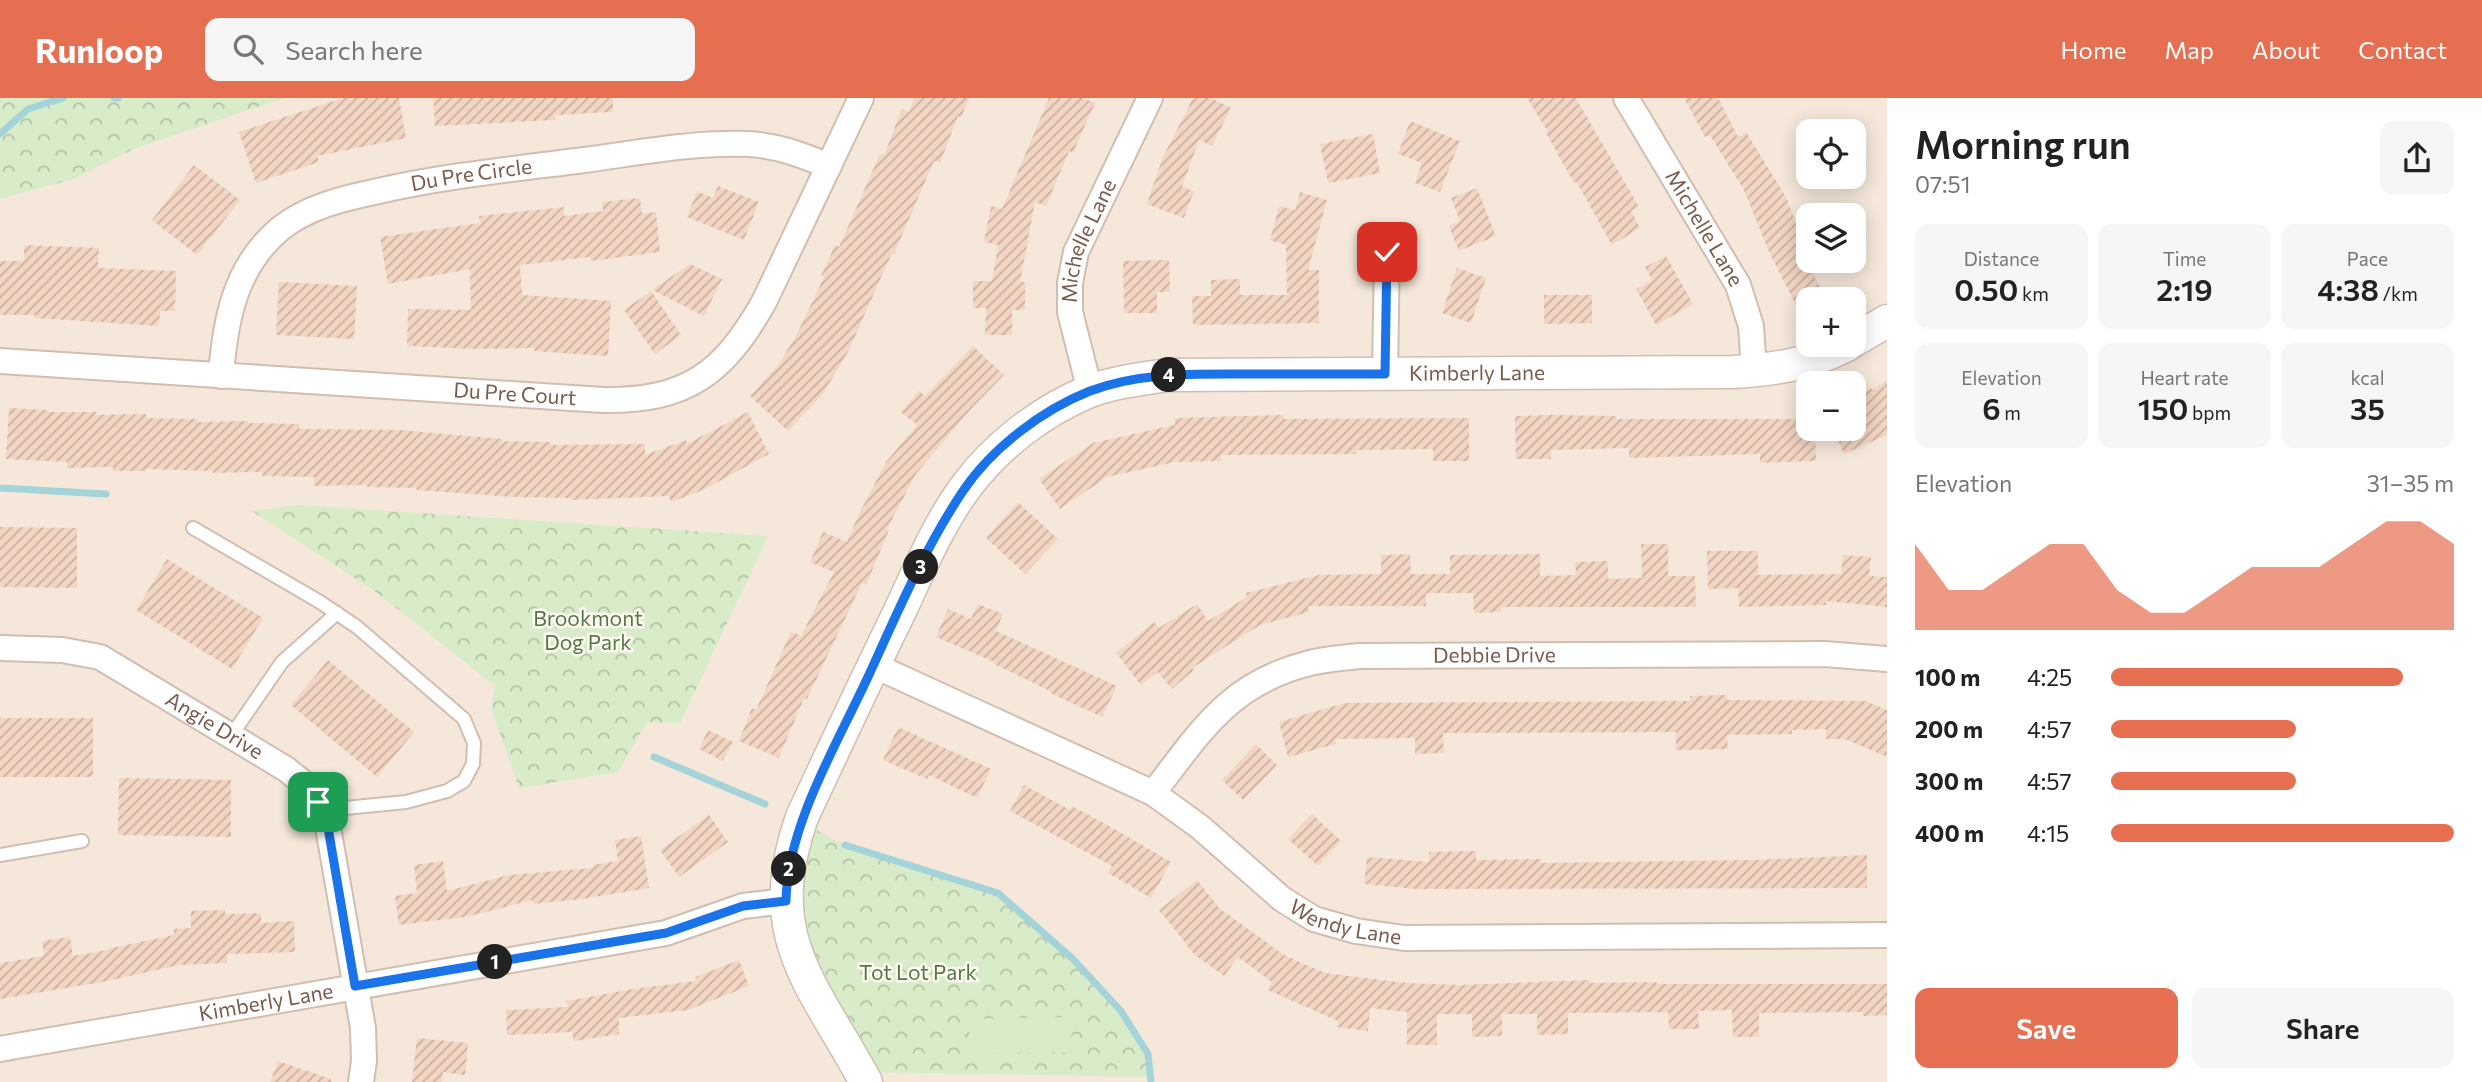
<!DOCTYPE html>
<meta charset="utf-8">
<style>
body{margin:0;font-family:Commissioner,sans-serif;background:#f6f6f6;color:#222;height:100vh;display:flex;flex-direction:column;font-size:26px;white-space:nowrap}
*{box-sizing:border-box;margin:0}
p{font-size:23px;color:#767676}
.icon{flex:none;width:38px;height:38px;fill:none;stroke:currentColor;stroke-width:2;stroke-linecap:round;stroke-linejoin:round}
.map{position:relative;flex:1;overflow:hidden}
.details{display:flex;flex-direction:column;background:#fff;width:595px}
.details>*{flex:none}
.fabs{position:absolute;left:1796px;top:21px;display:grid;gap:14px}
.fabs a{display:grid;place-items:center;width:70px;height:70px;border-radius:14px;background:#fff;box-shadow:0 4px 18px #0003;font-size:35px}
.pin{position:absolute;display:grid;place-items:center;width:60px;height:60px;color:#fff;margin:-30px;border-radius:14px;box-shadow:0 4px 10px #0006}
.km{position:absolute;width:35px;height:35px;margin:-18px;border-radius:50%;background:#222;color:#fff;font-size:19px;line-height:35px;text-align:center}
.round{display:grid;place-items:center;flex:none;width:74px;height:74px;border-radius:14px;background:#f6f6f6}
.overview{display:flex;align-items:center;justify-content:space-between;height:119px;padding:0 28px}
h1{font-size:38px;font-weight:600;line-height:52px}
.metrics{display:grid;grid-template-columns:repeat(3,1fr);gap:10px;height:119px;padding:7px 28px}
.metrics div{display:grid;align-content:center;border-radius:14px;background:#f6f6f6;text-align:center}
.metrics b{font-size:30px;font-weight:600}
.metrics small{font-size:19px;font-weight:400}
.metrics p{font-size:19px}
.chart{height:196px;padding:14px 28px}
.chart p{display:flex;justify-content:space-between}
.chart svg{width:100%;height:126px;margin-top:7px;fill:#e76f51;opacity:.7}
.button{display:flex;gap:14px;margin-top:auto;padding:14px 28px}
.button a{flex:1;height:80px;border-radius:14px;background:#e76f51;color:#fff;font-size:28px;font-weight:600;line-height:80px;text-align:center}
.button a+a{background:#f6f6f6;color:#222}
ul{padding:0 28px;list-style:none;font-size:23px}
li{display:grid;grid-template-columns:112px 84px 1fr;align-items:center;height:52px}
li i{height:18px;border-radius:9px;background:#e76f51}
header{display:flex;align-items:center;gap:42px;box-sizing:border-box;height:98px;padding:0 35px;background:#e76f51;color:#fff}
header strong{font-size:33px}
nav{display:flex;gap:38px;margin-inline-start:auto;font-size:24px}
.search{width:490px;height:63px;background:#f6f6f6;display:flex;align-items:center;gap:18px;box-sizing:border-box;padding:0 24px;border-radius:14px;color:#767676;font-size:26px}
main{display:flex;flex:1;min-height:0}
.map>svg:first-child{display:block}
.residential{fill:#f5e8da;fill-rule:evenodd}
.park{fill:url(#park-crowns)}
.garden{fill:#d8ecc9}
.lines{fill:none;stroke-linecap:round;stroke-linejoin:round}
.stream{stroke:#a5d3da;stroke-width:7}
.building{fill:url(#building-hatch)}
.service-casing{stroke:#d1beb0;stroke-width:16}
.minor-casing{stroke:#d1beb0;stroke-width:28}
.tertiary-casing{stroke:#d1beb0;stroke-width:35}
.service{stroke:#fff;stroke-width:12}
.minor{stroke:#fff;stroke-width:24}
.tertiary{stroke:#fff;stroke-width:32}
.route-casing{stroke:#fff;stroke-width:14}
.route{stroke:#1a73e8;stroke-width:9}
.labels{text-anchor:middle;stroke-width:5;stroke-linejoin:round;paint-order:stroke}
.street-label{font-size:21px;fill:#7a5c4d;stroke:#fffaf3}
.park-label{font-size:21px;fill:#537a41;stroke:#fffaf3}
</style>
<header>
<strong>Runloop</strong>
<div class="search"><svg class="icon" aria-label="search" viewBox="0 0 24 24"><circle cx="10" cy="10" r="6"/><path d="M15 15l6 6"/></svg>Search here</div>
<nav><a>Home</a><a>Map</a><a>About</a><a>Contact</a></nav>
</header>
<main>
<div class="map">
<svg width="1887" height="984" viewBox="0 0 1887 984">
<defs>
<pattern id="park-crowns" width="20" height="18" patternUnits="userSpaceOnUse" patternTransform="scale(1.75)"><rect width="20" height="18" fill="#d8ecc9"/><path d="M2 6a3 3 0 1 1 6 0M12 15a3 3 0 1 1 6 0" fill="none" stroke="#b4c2a5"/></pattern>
<pattern id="building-hatch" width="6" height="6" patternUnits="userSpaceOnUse" patternTransform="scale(1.75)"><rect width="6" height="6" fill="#f3d5c3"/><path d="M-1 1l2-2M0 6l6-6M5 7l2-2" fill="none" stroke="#cab0a1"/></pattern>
</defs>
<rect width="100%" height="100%" fill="#fdf6ec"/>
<!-- residential -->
<path class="residential" d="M285,0h1602v984h-1887v-883l74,-20 60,-30zM1808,33h45v46h-45zM1808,117h45v46h-45zM1808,201h45v46h-45zM1808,285h45v46h-45z"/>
<!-- park -->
<g class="park">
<polygon points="0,0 285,0 134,51 74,81 0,101"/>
<polygon points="299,407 768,438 680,625 647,624 618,674 519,690 491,610 495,588 376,494 252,413"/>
<polygon points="801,723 845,748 998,795 1073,861 1121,913 1148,956 1151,979 860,974 793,847"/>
</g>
<!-- garden -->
<polygon class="garden" points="1071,919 1072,954 969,956 969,921"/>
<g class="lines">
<!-- stream -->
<g class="stream">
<polyline points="114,0 118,0"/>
<polyline points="0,36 28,11 63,0"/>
<polyline points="0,390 106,396"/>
<polyline points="654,659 765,706"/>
<polyline points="845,747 998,795 1073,861 1121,913 1148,956 1151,984"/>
</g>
</g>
<!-- building -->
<g class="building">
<polygon points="343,0 399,0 406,40 317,58 319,64 256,85 239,34"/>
<polygon points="433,0 613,0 613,14 555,17 555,22 435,28"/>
<polygon points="914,0 969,0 961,20 958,18 940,65 934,63 894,156 892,155 848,254 822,297 788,333 750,298 779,266 797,236 824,179 821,178 835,147 839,149 880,56 884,57 902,11 909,14"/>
<polygon points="1049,0 1083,0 1095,5 1073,55 1069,53 1046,108 1035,104 1020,184 1025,184 1025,212 1012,212 1012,237 985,237 986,210 973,210 973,183 992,183 998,147 984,144 991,108 1002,111"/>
<polygon points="1193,0 1211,0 1231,10 1212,48 1199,42 1182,89 1194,93 1184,120 1147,106 1163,59"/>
<polygon points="1527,0 1576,0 1639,109 1631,113 1640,130 1612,147 1576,83 1574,85 1546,35 1548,34"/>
<polygon points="1684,0 1718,0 1738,39 1746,34 1786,99 1802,140 1796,143 1826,201 1808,201 1808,231 1770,156 1744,92 1710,37 1705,39"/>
<polygon points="1410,23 1460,43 1440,94 1415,85 1422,65 1398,56"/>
<polygon points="1373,36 1380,75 1328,85 1320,46"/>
<polygon points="194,67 240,102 197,157 152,122"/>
<polygon points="718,88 759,104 744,142 687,119 697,93 713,100"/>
<polygon points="1477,90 1496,138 1459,153 1449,128 1460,123 1451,100"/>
<polygon points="1300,94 1327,102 1308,172 1319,172 1319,225 1193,227 1192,198 1211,198 1211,182 1240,181 1240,197 1287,197 1286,147 1270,142 1279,108 1295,112"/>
<polygon points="640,100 642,116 656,114 660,154 591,163 590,159 520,167 522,197 611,203 608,258 534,253 534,250 471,251 407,248 408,211 471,212 470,171 388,186 380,139 480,125 479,118 564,109 564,118 603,113 602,104"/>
<polygon points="24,147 99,150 98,170 176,173 175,213 160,213 159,228 35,220 35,217 0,217 0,163 24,163"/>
<polygon points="1666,158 1693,206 1656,227 1636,191 1652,182 1645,169"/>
<polygon points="1169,162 1170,194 1157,194 1157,215 1124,215 1123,163"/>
<polygon points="690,166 722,181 704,218 652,192"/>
<polygon points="1457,170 1486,180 1471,225 1442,215"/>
<polygon points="279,184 357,188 354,241 276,237"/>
<polygon points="651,193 681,237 655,256 624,212"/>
<polygon points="1544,197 1592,197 1592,225 1544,226"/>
<polygon points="973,248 1004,277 969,313 916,376 887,431 889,432 866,487 862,485 807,601 804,600 779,660 739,643 752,610 756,612 791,534 801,538 834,474 810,464 823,434 847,444 858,418 886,364 917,327 901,314 919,293 925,298"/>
<polygon points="1887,283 1887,337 1844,356 1833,331 1853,331 1853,297 1871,290 1872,292"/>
<polygon points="9,310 48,312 48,314 96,314 96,317 146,316 146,320 198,321 198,324 248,323 248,325 299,326 299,331 399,332 502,341 502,343 550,344 550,347 645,346 645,357 686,342 687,346 748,314 769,356 703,392 671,404 669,398 570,402 570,400 515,399 416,392 417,390 367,389 367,387 314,388 314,379 262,378 262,374 213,375 212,373 147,371 147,373 113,373 113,369 67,370 67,364 6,361"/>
<polygon points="1284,317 1284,321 1469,320 1469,363 1433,363 1433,351 1356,352 1356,356 1221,357 1221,363 1175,364 1107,379 1060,411 1039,381 1093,345 1175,327 1175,320"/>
<polygon points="1550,317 1616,318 1616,321 1808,321 1808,331 1815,331 1816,363 1760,365 1760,356 1629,360 1629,350 1551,352 1551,361 1516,361 1515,318"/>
<polygon points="1018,404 1058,441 1025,476 986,440"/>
<polygon points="0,429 77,430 77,490 0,489"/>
<polygon points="1641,446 1668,446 1668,478 1695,478 1696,509 1501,509 1501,514 1474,515 1473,495 1426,495 1426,508 1308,508 1309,514 1260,527 1192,570 1194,572 1172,591 1158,574 1141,587 1116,555 1154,524 1159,530 1197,506 1208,523 1247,499 1246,495 1319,477 1381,476 1381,457 1410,456 1411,476 1450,476 1450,457 1540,456 1540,478 1576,477 1575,464 1608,463 1608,481 1642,480"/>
<polygon points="1707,453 1758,453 1758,477 1841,476 1843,457 1871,459 1869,478 1887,479 1887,509 1826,503 1826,507 1739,509 1738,490 1708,491"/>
<polygon points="167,461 263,520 232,571 136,512"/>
<polygon points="978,506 1003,516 996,533 1117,588 1102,619 1050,595 1050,593 994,566 994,564 936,539 948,511 971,521"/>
<polygon points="328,562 414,634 377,679 291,607"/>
<polygon points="1727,597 1727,602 1866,603 1887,612 1887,659 1845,641 1826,641 1826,631 1792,632 1792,636 1727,637 1728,651 1676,652 1676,634 1443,635 1444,655 1415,656 1415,640 1335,641 1336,646 1288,659 1279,624 1345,605 1690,603 1690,598"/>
<rect x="0" y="620" width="93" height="59"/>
<polygon points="898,629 991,671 977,700 929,677 927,681 883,662"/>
<polygon points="708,632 733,644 723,663 699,651"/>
<polygon points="1256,646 1277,667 1243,702 1222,682"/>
<polygon points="119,680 231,682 231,739 118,737"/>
<polygon points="1024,687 1070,712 1072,708 1118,733 1171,764 1151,800 1108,775 1112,768 1010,713"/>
<polygon points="1312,716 1341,743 1318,768 1288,741"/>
<polygon points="709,717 728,744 679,779 660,752"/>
<polygon points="641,738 649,790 581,801 533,806 532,802 470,818 399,827 395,798 417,795 414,767 443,763 447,793 509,777 593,770 593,767 618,763 615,742"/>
<polygon points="1476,753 1476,762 1541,761 1541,765 1754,762 1867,757 1867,790 1415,791 1364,786 1367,759 1429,764 1429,754"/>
<polygon points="1197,782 1219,810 1284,857 1325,875 1406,885 1459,887 1590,882 1590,885 1656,884 1657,886 1887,886 1887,917 1863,918 1863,914 1759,915 1759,939 1733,939 1732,912 1698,913 1699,931 1669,931 1668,914 1568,915 1568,936 1537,937 1537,916 1502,916 1502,938 1472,939 1472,916 1437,916 1437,947 1407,947 1407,914 1370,910 1368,933 1337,929 1338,923 1268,892 1272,884 1238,859 1224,878 1194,856 1159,812"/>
<polygon points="225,812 225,816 261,815 261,825 294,823 295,854 227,856 227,865 179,867 102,884 0,901 0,865 44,858 42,843 70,839 73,858 108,852 107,851 174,837 174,831 191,830 191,813"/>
<polygon points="739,862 749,888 688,912 619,920 619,936 574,943 572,934 507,937 506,912 568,909 567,903 633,891 697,883 695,879"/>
<polygon points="417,940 468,945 465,977 443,974 442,984 412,984"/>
<polygon points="278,963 331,981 331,984 270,984"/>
</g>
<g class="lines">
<!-- service casing -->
<g class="service-casing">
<g id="service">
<polyline points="193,430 320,504 357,529 464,621 474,645 473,666 464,683 447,693 406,704 325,712"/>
<polyline points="231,638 282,564 337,515"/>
<polyline points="0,757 82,743"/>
</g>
</g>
<!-- minor casing -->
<g class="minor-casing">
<g id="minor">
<path id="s1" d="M1626,0l112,187 13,41 3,45"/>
<path id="s2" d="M0,263l603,39c84,1 120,-26 161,-98l97,-204"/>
<polyline points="1385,276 1387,154"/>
<path id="s3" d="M221,278c4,-56 14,-110 60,-148 27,-21 60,-29 93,-36 69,-16 140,-23 210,-32 53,-7 109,-18 163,-16 29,1 55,11 82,22"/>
<path id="s4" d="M1090,293l-20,-79v-29l6,-31 74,-154"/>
<path id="s5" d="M0,550l62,2 38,7 186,112 16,13 23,28 38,218 1,33 -3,21"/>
<path id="s6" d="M873,567l280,128 47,34 82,72 32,20 42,12 48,7 483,-3"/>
<path id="s7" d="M1153,695c47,-60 74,-108 153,-129 17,-5 36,-6 53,-8l466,-2 62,5"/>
<path id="s8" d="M0,951l666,-116 77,-27 43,-5"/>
</g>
</g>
<!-- tertiary casing -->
<g class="tertiary-casing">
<g id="tertiary">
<polyline points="1853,243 1887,223"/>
<path id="s9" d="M866,984c-54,-100 -106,-144 -64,-265 32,-68 63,-135 96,-202 20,-42 39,-89 67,-127 31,-42 76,-77 125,-97 24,-9 52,-12 78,-16l565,-3c43,-3 75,-7 114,-27"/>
</g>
</g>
<!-- service -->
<use href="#service" class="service"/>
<!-- minor -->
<use href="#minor" class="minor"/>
<!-- tertiary -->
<use href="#tertiary" class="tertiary"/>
</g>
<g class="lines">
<!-- route casing -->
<g class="route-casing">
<path id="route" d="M318,704l7,8 30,176 311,-53 77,-27 43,-5c1,-74 50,-155 81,-222 29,-63 57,-130 96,-188 29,-43 79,-81 127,-100 50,-19 105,-17 157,-17 46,0 92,0 138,0l2,-122"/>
</g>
<!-- route -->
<use href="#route" class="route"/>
</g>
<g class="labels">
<!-- street labels -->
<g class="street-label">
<text dy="7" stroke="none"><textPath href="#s3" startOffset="364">Du Pre Circle</textPath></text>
<text dy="7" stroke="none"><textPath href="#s1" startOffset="152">Michelle Lane</textPath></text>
<text dy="7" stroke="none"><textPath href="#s4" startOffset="156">Michelle Lane</textPath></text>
<text dy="7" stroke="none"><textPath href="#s9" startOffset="1202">Kimberly Lane</textPath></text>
<text dy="7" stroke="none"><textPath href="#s2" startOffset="516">Du Pre Court</textPath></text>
<text dy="7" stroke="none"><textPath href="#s7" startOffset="394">Debbie Drive</textPath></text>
<text dy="7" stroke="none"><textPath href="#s5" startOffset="234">Angie Drive</textPath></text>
<text dy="7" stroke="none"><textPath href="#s6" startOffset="544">Wendy Lane</textPath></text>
<text dy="7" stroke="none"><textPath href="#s8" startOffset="270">Kimberly Lane</textPath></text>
</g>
<!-- park labels -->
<g class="park-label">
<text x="588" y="528">Brookmont<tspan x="588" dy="24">Dog Park</tspan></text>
<text x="918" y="882">Tot Lot Park</text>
</g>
</g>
</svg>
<div class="fabs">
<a><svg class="icon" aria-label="locate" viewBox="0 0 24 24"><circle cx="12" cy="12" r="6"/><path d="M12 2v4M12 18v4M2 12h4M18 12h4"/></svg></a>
<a><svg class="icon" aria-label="layers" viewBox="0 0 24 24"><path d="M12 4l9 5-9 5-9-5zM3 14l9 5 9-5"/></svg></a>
<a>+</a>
<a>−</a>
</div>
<div class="pin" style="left:318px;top:704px;background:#1e9e55"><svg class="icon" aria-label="arrive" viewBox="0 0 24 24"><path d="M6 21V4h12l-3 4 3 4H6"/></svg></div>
<div class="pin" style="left:1387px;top:154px;background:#d93025"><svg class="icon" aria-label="check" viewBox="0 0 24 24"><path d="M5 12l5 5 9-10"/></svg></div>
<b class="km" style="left:495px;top:864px">1</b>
<b class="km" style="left:789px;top:771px">2</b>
<b class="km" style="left:921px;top:469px">3</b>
<b class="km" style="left:1169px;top:277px">4</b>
</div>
<section class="details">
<div class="overview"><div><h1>Morning run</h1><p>07:51</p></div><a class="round"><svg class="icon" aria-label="share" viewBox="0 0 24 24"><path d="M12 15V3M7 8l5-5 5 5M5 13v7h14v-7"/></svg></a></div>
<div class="metrics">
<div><p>Distance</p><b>0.50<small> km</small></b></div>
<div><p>Time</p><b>2:19</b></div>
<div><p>Pace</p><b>4:38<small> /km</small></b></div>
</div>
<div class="metrics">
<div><p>Elevation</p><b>6<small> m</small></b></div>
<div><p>Heart rate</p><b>150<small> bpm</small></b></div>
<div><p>kcal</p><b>35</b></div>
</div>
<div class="chart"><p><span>Elevation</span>31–35 m</p>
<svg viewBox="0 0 160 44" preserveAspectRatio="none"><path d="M0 44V14L10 30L20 30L30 22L40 14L50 14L60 30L70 38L80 38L90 30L100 22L110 22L120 22L130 14L140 6L150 6L160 14V44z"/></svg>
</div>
<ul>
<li><b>100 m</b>4:25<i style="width:85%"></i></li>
<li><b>200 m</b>4:57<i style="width:54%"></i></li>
<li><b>300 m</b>4:57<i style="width:54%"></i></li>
<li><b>400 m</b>4:15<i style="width:100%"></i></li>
</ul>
<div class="button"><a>Save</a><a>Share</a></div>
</section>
</main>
